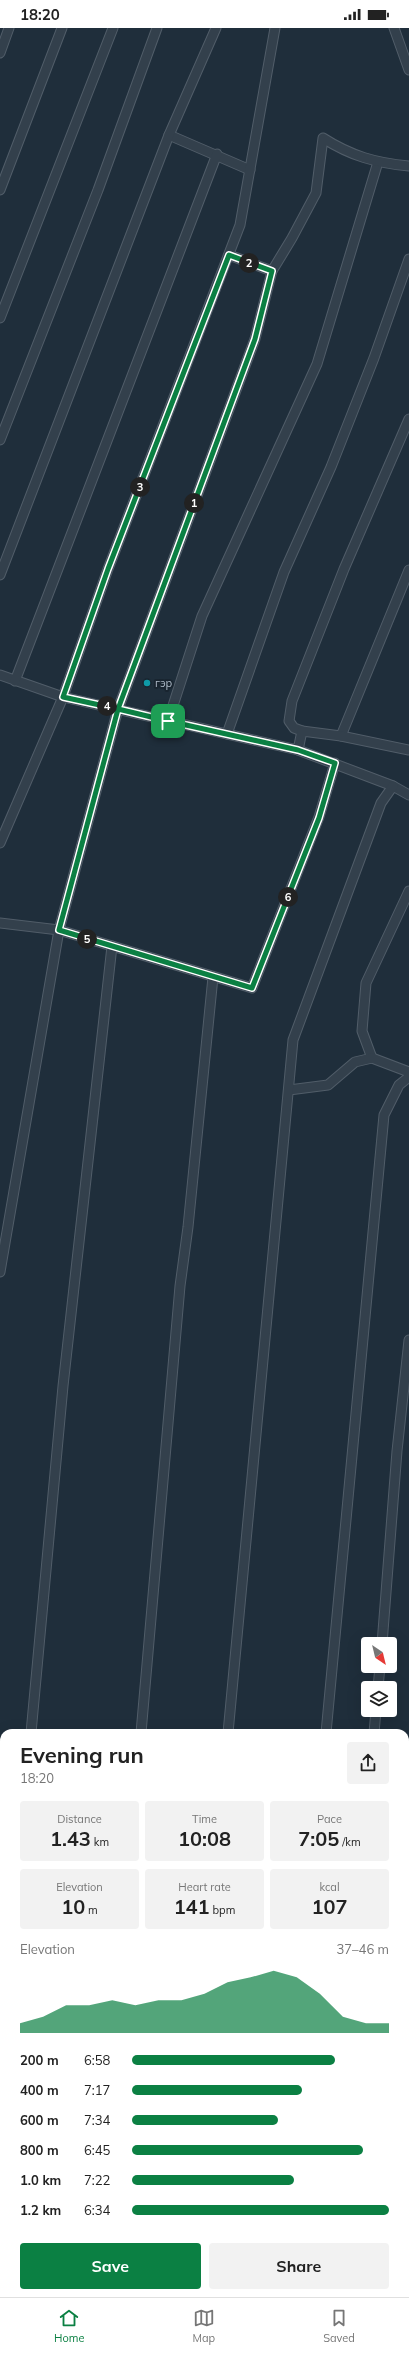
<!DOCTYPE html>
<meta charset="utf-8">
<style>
body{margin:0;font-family:Mulish,sans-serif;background:#f2f2f2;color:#222;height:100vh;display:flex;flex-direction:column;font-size:15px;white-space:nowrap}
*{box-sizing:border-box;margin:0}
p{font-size:13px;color:#767676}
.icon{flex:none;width:22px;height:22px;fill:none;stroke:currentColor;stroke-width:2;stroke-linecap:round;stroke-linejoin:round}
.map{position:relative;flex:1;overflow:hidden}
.side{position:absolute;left:0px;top:1701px;width:409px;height:568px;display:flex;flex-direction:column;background:#fff;border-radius:12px 12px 0 0;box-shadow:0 4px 16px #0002}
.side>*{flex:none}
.needle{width:26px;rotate:145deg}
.tools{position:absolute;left:361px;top:1609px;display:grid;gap:8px}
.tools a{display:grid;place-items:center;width:36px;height:36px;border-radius:4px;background:#fff;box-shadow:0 4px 16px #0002;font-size:20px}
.pin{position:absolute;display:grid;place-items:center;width:34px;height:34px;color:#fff;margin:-17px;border-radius:8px;box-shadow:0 2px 6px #0006}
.km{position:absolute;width:20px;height:20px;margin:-10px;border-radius:50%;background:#222;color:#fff;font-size:11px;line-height:20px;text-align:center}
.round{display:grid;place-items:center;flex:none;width:42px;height:42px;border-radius:4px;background:#f2f2f2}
.head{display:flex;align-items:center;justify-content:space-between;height:68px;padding:0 20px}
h1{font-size:22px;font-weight:700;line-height:30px}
.figures{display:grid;grid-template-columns:repeat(3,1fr);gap:6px;height:68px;padding:4px 20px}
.figures div{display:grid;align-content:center;border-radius:4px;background:#f2f2f2;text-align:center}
.figures b{font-size:20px;font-weight:700}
.figures small{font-size:11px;font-weight:400}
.figures p{font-size:11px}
.chart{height:112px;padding:8px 20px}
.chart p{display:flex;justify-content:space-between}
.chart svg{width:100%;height:72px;margin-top:4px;fill:#0b8043;opacity:.7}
.button{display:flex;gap:8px;margin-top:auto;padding:8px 20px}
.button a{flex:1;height:46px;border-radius:4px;background:#0b8043;color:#fff;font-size:16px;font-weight:700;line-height:46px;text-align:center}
.button a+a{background:#f2f2f2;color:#222}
ul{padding:0 20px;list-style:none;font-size:13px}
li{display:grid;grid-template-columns:64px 48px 1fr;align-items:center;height:30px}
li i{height:10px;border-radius:5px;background:#0b8043}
.status{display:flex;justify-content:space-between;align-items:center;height:28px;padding:0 20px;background:#fff;direction:ltr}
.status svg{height:11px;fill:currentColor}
.tabs{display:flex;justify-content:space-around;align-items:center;height:56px;border-top:1px solid #e0e0e0;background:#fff;font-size:11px;color:#767676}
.tabs a{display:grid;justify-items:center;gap:2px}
.tabs .selected{color:#0b8043}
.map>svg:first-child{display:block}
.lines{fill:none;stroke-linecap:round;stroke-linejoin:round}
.minor-casing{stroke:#515d69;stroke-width:11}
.minor{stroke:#33404c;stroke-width:9}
.route-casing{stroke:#fff;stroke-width:8}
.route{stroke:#0b8043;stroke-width:5}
.culture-dot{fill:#0f9aa8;stroke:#192530;stroke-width:1.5}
.labels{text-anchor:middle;stroke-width:4;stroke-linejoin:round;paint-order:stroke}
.poi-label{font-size:11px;fill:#aebac8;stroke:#192530;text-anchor:start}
</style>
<div class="status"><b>18:20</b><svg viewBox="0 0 49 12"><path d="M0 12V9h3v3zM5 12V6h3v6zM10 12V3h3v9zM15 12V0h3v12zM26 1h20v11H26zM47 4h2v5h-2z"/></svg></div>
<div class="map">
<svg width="409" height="2269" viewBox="0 0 409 2269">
<rect width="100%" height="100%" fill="#1f2e3b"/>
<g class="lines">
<!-- minor casing -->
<g class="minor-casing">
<g id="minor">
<polyline points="394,0 409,42"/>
<polyline points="0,25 9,0"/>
<polyline points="169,107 250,142"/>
<polyline points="0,162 62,0"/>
<polyline points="229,227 272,243"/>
<polyline points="0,290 113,0"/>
<polyline points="0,412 98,162 157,0"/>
<polyline points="0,547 169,107 216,0"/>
<polyline points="0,647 63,669 298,722 393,758 409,767"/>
<polyline points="15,653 217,126"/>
<polyline points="168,693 202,588 317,336 378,134"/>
<polyline points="302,703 294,700 289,693 292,673 344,541 409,391"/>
<polyline points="227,706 284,544 331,439 374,330 409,231"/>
<polyline points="341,708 409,542"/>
<polyline points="298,722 302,703 341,708 409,722"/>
<polyline points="0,815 63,669 108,541 240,197 275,0"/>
<polyline points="0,895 59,902 112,918 63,1358 31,1705"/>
<polyline points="112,918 252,960 319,789 335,735"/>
<polyline points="372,1030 362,1003 366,955 409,863"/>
<polyline points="289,1062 328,1057 355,1034 372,1030 409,1044"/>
<path d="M0,1244l59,-342 59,-221 137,-370 17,-68 20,-33 24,-45 7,-55c28,18 53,25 86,28"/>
<polyline points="382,1616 397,1423 409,1312"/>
<polyline points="378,1660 380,1638"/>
<polyline points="141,1705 180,1258 188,1199 213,949"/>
<polyline points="228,1705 293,1012 381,775 393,758"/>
<polyline points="326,1705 384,1087 399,1057 409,1049"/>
<polyline points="374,1705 376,1682"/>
<polyline points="405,1834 409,1799"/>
<polyline points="0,1891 4,1895"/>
<polyline points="0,1902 4,1902"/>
<polyline points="0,1943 4,1931"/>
<polyline points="405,1965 409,1966"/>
<polyline points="405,2010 409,1995"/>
<polyline points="0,2150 4,2137"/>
<polyline points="17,2269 18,2265"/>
<polyline points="71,2269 72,2265"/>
<polyline points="123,2269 125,2265"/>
<polyline points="173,2269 174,2265"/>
<polyline points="230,2269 231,2265"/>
<polyline points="287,2269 288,2265"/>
<polyline points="333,2269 335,2265"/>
</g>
</g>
<!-- minor -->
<use href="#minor" class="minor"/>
</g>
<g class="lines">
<!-- route casing -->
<g class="route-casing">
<polyline id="route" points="168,693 118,681 255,311 272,243 229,227 108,541 63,669 118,681 59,902 252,960 319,790 335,735 298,722 168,693"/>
</g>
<!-- route -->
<use href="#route" class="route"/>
</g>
<!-- markers -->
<circle class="culture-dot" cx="147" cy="655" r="4"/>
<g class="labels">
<!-- poi labels -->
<g class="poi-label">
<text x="155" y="659">гэр</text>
</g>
</g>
</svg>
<div class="tools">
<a><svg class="needle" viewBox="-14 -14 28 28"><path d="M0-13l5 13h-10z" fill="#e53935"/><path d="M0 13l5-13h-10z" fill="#767676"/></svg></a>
<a><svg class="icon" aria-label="layers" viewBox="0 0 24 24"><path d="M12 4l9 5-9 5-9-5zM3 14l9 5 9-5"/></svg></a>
</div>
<div class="pin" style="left:168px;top:693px;background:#1e9e55"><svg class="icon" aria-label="arrive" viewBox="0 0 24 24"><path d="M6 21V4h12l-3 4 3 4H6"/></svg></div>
<b class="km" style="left:194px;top:475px">1</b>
<b class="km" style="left:249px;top:235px">2</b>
<b class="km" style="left:140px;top:459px">3</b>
<b class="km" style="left:107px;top:678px">4</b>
<b class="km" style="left:87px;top:911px">5</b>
<b class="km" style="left:288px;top:869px">6</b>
<section class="side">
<div class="head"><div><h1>Evening run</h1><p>18:20</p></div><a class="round"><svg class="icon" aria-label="share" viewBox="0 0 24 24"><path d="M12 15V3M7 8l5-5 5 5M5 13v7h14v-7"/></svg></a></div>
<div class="figures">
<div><p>Distance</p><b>1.43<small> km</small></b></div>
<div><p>Time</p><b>10:08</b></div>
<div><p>Pace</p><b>7:05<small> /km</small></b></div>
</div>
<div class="figures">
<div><p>Elevation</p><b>10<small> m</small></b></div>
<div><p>Heart rate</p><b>141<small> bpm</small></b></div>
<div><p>kcal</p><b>107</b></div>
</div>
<div class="chart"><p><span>Elevation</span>37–46 m</p>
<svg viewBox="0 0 160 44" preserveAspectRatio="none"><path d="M0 44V38L10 34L20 27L30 27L40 24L50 27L60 24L70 24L80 20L90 13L100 10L110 6L120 10L130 20L140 34L150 38L160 38V44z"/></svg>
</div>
<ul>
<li><b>200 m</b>6:58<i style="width:79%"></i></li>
<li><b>400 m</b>7:17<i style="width:66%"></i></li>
<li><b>600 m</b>7:34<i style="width:57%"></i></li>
<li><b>800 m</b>6:45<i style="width:90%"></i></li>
<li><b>1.0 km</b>7:22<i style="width:63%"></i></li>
<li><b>1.2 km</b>6:34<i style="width:100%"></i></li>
</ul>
<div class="button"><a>Save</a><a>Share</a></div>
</section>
</div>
<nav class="tabs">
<a class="selected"><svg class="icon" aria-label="home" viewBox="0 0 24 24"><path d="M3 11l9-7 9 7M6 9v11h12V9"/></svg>Home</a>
<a><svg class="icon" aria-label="map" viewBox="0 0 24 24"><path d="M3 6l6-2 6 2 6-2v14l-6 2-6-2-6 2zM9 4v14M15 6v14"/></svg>Map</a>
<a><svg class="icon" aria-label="saved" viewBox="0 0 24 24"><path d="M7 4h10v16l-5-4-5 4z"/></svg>Saved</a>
</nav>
